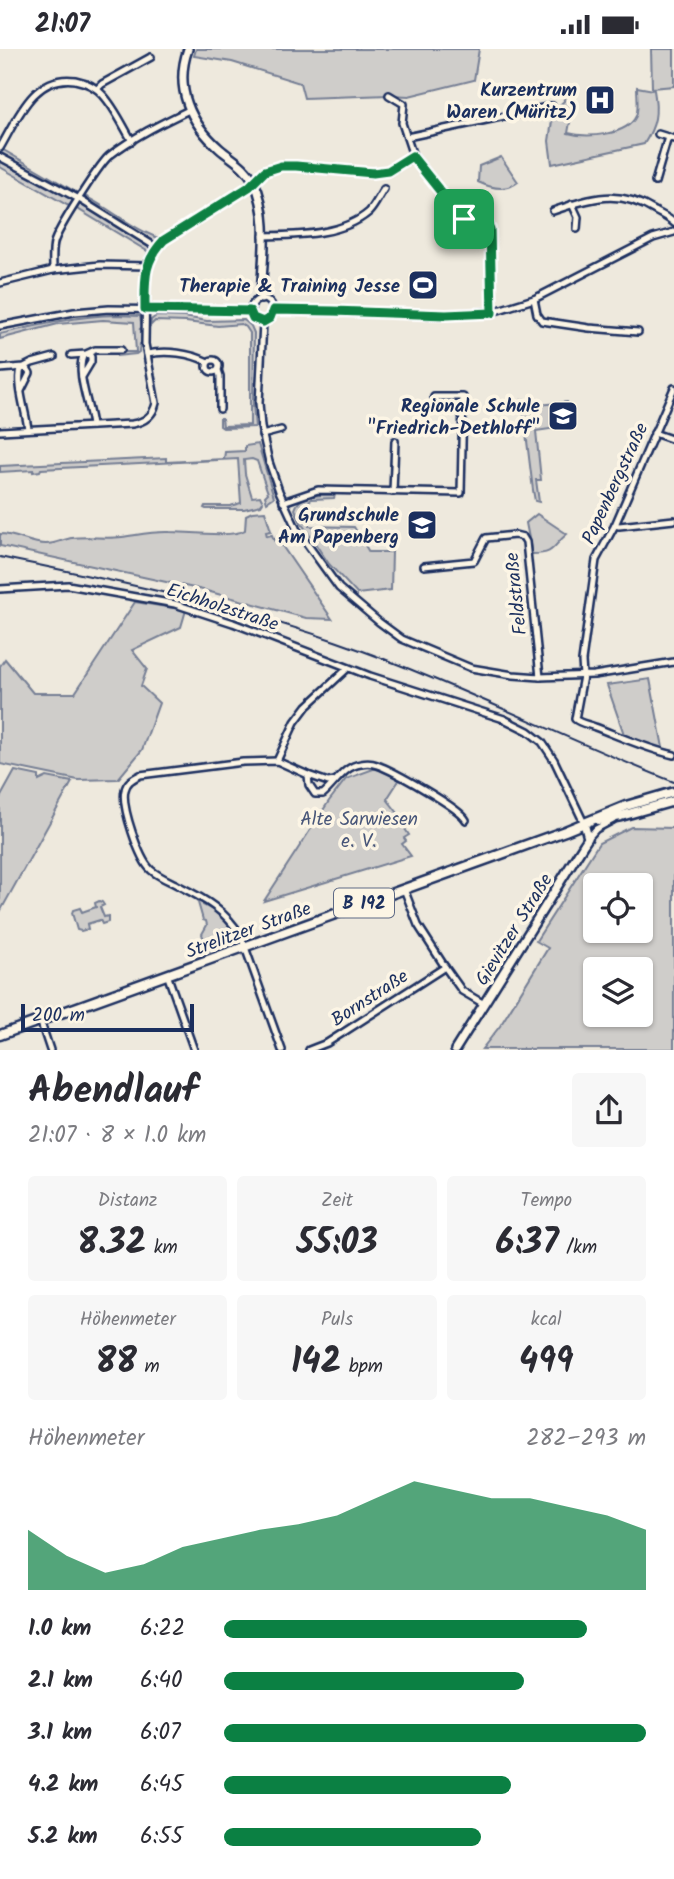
<!DOCTYPE html>
<html lang="de">
<meta charset="utf-8">
<style>
body{margin:0;font-family:Kalam,sans-serif;background:#f7f7f7;color:#2b2b33;height:100vh;display:flex;flex-direction:column;font-size:26px;white-space:nowrap}
*{box-sizing:border-box;margin:0}
p{font-size:23px;color:#7c7c81}
.icon{flex:none;width:38px;height:38px;fill:none;stroke:currentColor;stroke-width:2;stroke-linecap:round;stroke-linejoin:round}
.map{position:relative;height:1001px;overflow:hidden}
.drawer{display:flex;flex-direction:column;background:#fff;flex:1}
.drawer>*{flex:none}
.fabs{position:absolute;left:583px;top:824px;display:grid;gap:14px}
.fabs a{display:grid;place-items:center;width:70px;height:70px;border-radius:7px;background:#fff;box-shadow:0 2px 5px #0004;font-size:35px}
.scale{position:absolute;left:21px;bottom:18px;width:173px;box-sizing:border-box;padding-left:7px;border:4px solid #1b2f5e;border-top:0;font-size:19px;line-height:24px;white-space:nowrap;color:#1b2f5e;-webkit-text-stroke:5px #fcf5e5;paint-order:stroke}
.pin{position:absolute;display:grid;place-items:center;width:60px;height:60px;color:#fff;margin:-30px;border-radius:14px;box-shadow:0 4px 10px #0006}
.round{display:grid;place-items:center;flex:none;width:74px;height:74px;border-radius:7px;background:#f7f7f7}
.overview{display:flex;align-items:center;justify-content:space-between;height:119px;padding:0 28px}
h1{font-size:38px;font-weight:700;line-height:52px}
.stats{display:grid;grid-template-columns:repeat(3,1fr);gap:10px;height:119px;padding:7px 28px}
.stats div{display:grid;align-content:center;border-radius:7px;background:#f7f7f7;text-align:center}
.stats b{font-size:35px;font-weight:700}
.stats small{font-size:19px;font-weight:400}
.stats p{font-size:19px}
.chart{height:196px;padding:14px 28px}
.chart p{display:flex;justify-content:space-between}
.chart svg{width:100%;height:126px;margin-top:7px;fill:#0b8043;opacity:.7}
ul{padding:0 28px;list-style:none;font-size:23px}
li{display:grid;grid-template-columns:112px 84px 1fr;align-items:center;height:52px}
li i{height:18px;border-radius:9px;background:#0b8043}
.status{display:flex;justify-content:space-between;align-items:center;height:49px;padding:0 35px;background:#fff;direction:ltr}
.status svg{height:19px;fill:currentColor}
.map>svg:first-child{display:block}
.green{fill:#cfcdca;stroke:#757e94;stroke-width:2;fill-rule:evenodd}
.lines{fill:none;stroke-linecap:round;stroke-linejoin:round}
.street-casing{stroke:#1b2f5e;stroke-width:10}
.secondary-casing{stroke:#1b2f5e;stroke-width:12}
.primary-casing{stroke:#1b2f5e;stroke-width:13}
.street{stroke:#fcf5e5;stroke-width:5}
.secondary{stroke:#fcf5e5;stroke-width:7}
.primary{stroke:#fcf5e5;stroke-width:8}
.rail{stroke:#1b2f5e;stroke-width:2}
.route-casing{stroke:#fff;stroke-width:14}
.route{stroke:#0b8043;stroke-width:9}
.labels{text-anchor:middle;stroke-width:7;stroke-linejoin:round;paint-order:stroke}
.shield{fill:#fcf5e5;stroke:#5e6a86;stroke-width:2}
.shield-label{font-size:18px;font-weight:bold;fill:#1b2f5e}
.poi-label{font-size:19px;font-weight:bold;fill:#1b2f5e;stroke:#fcf5e5;text-anchor:end}
.street-label{font-size:19px;fill:#1b2f5e;stroke:#fcf5e5}
.park-label{font-size:19px;fill:#485679;stroke:#fcf5e5}
</style>
<div class="status"><b>21:07</b><svg viewBox="0 0 49 12"><path d="M0 12V9h3v3zM5 12V6h3v6zM10 12V3h3v9zM15 12V0h3v12zM26 1h20v11H26zM47 4h2v5h-2z"/></svg></div>
<div class="map">
<svg width="674" height="1001" viewBox="0 0 674 1001">
<rect width="100%" height="100%" fill="#eee9dd"/>
<filter id="ink" filterUnits="userSpaceOnUse"><feTurbulence type="fractalNoise" baseFrequency=".0143" numOctaves="2"/><feDisplacementMap in="SourceGraphic" scale="14" xChannelSelector="R" yChannelSelector="G"/><feConvolveMatrix kernelMatrix="1 2 1 2 8 2 1 2 1" color-interpolation-filters="sRGB"/></filter>
<g filter="url(#ink)">
<!-- green -->
<g class="green">
<polygon points="196,0 479,0 474,31 409,47 389,46 304,49 300,34 232,13 194,7"/>
<polygon points="651,0 674,0 674,37 652,39"/>
<path d="M566,38l7,18 -5,28c18,5 59,3 68,-17 3,-7 1,-21 1,-29l17,3c4,23 2,35 -10,54l-92,20 -3,-23 4,-27 4,-2v-4l7,-7 -1,-10z"/>
<path d="M0,99l76,44c31,13 56,38 88,48l-12,14 -73,-44 -12,-5 -67,-38z"/>
<path d="M501,108l17,25c-12,10 -27,6 -40,0l1,-16z"/>
<path d="M116,266l24,1 2,11 -2,2 2,1v13l-2,1 -1,8 -3,2 -19,2v-4h19l-2,-30 -31,-2 -45,4 -58,15v-5c39,-9 76,-18 116,-19z"/>
<polygon points="156,267 184,268 207,272 244,271 251,277 254,284 253,355 255,378 223,379 220,377 220,369 222,369 223,377 250,376 250,284 246,278 241,275 218,277 186,273 155,272 150,277 151,271"/>
<polygon points="522,351 528,352 529,357 567,353 570,377 536,382 541,431 536,431 539,453 535,452 533,441"/>
<polygon points="258,395 274,448 267,453 265,447 268,444 257,412 252,410 244,411 245,425 252,448 260,447 263,453 261,456 244,460 206,460 204,459 205,457 230,457 241,454 238,410 41,420 40,422 33,423 33,421 0,423 0,417 166,409 166,413 224,410 225,403 245,402 245,397"/>
<path d="M322,446h13l-1,3 -22,1 -10,6v5l43,2v3l-40,-1v8h4v4l45,1 15,25h23l-1,38 -34,4 -28,-30 -29,-43 -5,-12c4,-12 16,-13 27,-14z"/>
<path d="M265,462l6,20 -5,1 1,4 5,-1 2,5 2,-3 56,82 -26,-1 -103,-28 -203,-44v-12c16,0 30,10 46,10 9,0 18,-5 26,-6 17,-2 33,1 50,-1 15,-2 32,-6 48,-5 16,0 64,6 75,-2l1,-15 6,-3z"/>
<path d="M537,465l30,20c-15,12 -11,20 -35,20l-6,-31z"/>
<polygon points="135,553 186,561 181,578 132,601 147,620 141,637 159,654 142,701 118,730 78,731 0,715 0,617 5,610 33,644 75,644"/>
<polygon points="650,630 664,704 626,691 607,636"/>
<polygon points="376,719 400,730 387,750 408,777 405,780 409,786 404,789 406,792 402,795 411,807 264,852 329,752 346,730"/>
<polygon points="15,722 39,727 39,732 47,728 72,733 0,863 0,749"/>
<path d="M631,778l43,1v221h-192l18,-23 48,-78 -12,-7 63,-98zM640,836v46h-45v-46zM595,920h45v46h-45z"/>
<path d="M197,850l6,4v2c9,4 38,21 25,36 -5,5 -14,7 -20,10l-6,-17 5,-9 -1,-4 -3,-1z"/>
<polygon points="99,852 102,853 104,856 100,858 104,868 108,867 108,873 102,875 100,871 87,875 88,880 81,882 77,881 72,864 73,861 80,859 82,863 96,858 95,854"/>
</g>
<g class="lines">
<!-- street casing -->
<g class="street-casing">
<g id="street">
<polyline points="97,40 102,35 151,8"/>
<polyline points="389,46 404,55 402,74 413,107 456,162 464,170 488,176 490,180 492,263"/>
<polyline points="658,85 674,90"/>
<polyline points="407,88 552,57"/>
<path d="M0,99c17,-29 34,-74 75,-68 10,2 21,7 28,15 12,13 20,31 29,46"/>
<polyline points="0,108 79,150 151,195"/>
<polyline points="655,133 668,88"/>
<polyline points="572,155 578,168 577,180"/>
<path d="M553,162c38,-13 65,-23 102,0 7,4 14,7 19,12"/>
<path d="M263,187c35,-1 78,0 106,-24 6,-6 10,-16 15,-23"/>
<path d="M53,221c0,-10 -1,-18 1,-27 3,-13 45,-78 55,-87 24,-19 53,-33 80,-46"/>
<polyline points="0,234 53,221 100,216 147,217"/>
<circle cx="262" cy="261" r="11"/>
<polyline points="534,250 537,265 542,272 589,279 638,283"/>
<polyline points="273,261 446,266 492,263 534,250 653,189 674,183"/>
<polyline points="263,273 259,354 261,378 269,413 279,442 297,481 339,539 379,573 402,590 471,619 513,626 540,628 594,626 674,613"/>
<polyline points="0,277 74,263 109,260 250,262"/>
<path d="M147,305c20,-4 43,-1 61,8"/>
<polyline points="71,306 86,305 95,301 121,301"/>
<circle cx="213" cy="317" r="6"/>
<polyline points="0,320 24,318 32,314 54,308"/>
<polyline points="218,321 220,327 220,360"/>
<path d="M82,328l9,-15v-5l-2,-3 -6,2c-7,18 7,50 9,70"/>
<path d="M674,339l-59,137 -19,35 -14,101 1,15 -8,43c6,5 13,5 20,8 26,10 52,22 79,28"/>
<path d="M21,342l9,-18 -3,-5 -6,1c-5,15 5,43 7,60"/>
<path d="M0,382l132,-7c13,-2 21,-8 24,-21l-11,-59 1,-69 1,-9 5,-12 12,-14 85,-53 16,-16 16,-5h15l77,7 15,-2 25,-15"/>
<polyline points="654,384 674,391"/>
<polyline points="262,386 281,381"/>
<polyline points="393,443 395,392"/>
<polyline points="283,453 318,441 461,444 463,348 434,348"/>
<polyline points="615,476 619,477 674,471"/>
<polyline points="424,517 474,512 486,489 515,486 523,488 526,493 540,628"/>
<polyline points="0,540 68,536 175,555 233,574 370,627 504,670 528,682 542,693 554,711 584,774"/>
<polyline points="277,712 295,673 307,657 348,619"/>
<polyline points="308,726 328,733 335,732"/>
<polyline points="588,789 596,780 613,771"/>
<polyline points="404,840 418,876 445,918 462,942 484,955"/>
<polyline points="167,925 194,1001"/>
<polyline points="40,971 50,1001"/>
<path d="M282,1001l-41,-114c-15,-25 -36,-37 -62,-50 -9,-5 -20,-9 -28,-16 -12,-11 -30,-64 -26,-80 2,-9 8,-11 15,-15l103,-13 34,-1 31,14 1,10 6,9h8c12,-10 21,-28 38,-30 5,-1 11,-1 16,1 15,5 83,43 89,55"/>
<polyline points="309,1001 327,994 445,918"/>
</g>
</g>
<!-- secondary casing -->
<g class="secondary-casing">
<g id="secondary">
<path d="M188,0c-14,39 2,74 32,100 13,11 26,17 34,33 17,35 8,79 7,117"/>
<polyline points="455,1001 584,795 588,789 584,774"/>
</g>
</g>
<!-- primary casing -->
<g class="primary-casing">
<g id="primary">
<polyline points="599,771 621,767 674,752"/>
<polyline points="0,986 565,782 626,757 674,743"/>
</g>
</g>
<!-- street -->
<use href="#street" class="street"/>
<!-- secondary -->
<use href="#secondary" class="secondary"/>
<!-- primary -->
<use href="#primary" class="primary"/>
<!-- rail -->
<path class="rail" d="M0,508c113,24 226,46 335,84 116,40 225,96 339,141"/>
</g>
</g>
<g class="lines" filter="url(#ink)">
<!-- route casing -->
<g class="route-casing">
<path id="route" d="M412,107l44,55 8,8 24,6 2,4 2,84 -46,2 -113,-4 -60,-1 -3,8 -7,4 -10,-4 -3,-7 -105,-2c0,-29 -2,-47 19,-69l85,-53 16,-16 16,-5h15l77,7 15,-2z"/>
</g>
<!-- route -->
<use href="#route" class="route"/>
</g>
<!-- icons -->
<defs>
<g id="hospital-square" transform="scale(1.575)"><rect x="-9" y="-9" width="18" height="18" rx="4" fill="#1b2f5e" stroke="#fcf5e5"/><path d="M-5-5h3v3.5h4V-5h3V5h-3V1.5h-4V5h-3Z" fill="#fff"/></g>
<g id="stadium-square" transform="scale(1.575)"><rect x="-9" y="-9" width="18" height="18" rx="4" fill="#1b2f5e" stroke="#fcf5e5"/><path d="M0-5a6.5 5 0 1 0 0 10a6.5 5 0 1 0 0-10ZM-3.5-1.8h7v3.6h-7Z" fill="#fff"/></g>
<g id="school-square" transform="scale(1.575)"><rect x="-9" y="-9" width="18" height="18" rx="4" fill="#1b2f5e" stroke="#fcf5e5"/><path d="M0-5L7-2L0 1L-7-2ZM-4 1L0 2.5L4 1V4Q0 6-4 4Z" fill="#fff"/></g>
</defs>
<g fill-rule="evenodd">
<use href="#hospital-square" x="600" y="51"/>
<use href="#stadium-square" x="423" y="236"/>
<use href="#school-square" x="563" y="367"/>
<use href="#school-square" x="422" y="476"/>
</g>
<g class="labels">
<!-- shield labels -->
<rect class="shield" x="334" y="839.5" width="60" height="29" rx="5"/>
<g class="shield-label">
<text x="364" y="860">B 192</text>
</g>
<!-- poi labels -->
<g class="poi-label">
<text x="577" y="47">Kurzentrum<tspan x="577" dy="22">Waren (Müritz)</tspan></text>
<text x="400" y="243">Therapie &amp; Training Jesse</text>
<text x="540" y="363">Regionale Schule<tspan x="540" dy="22">"Friedrich-Dethloff"</tspan></text>
<text x="399" y="472">Grundschule<tspan x="399" dy="22">Am Papenberg</tspan></text>
</g>
<!-- street labels -->
<g class="street-label">
<text transform="translate(614 434) rotate(-65)" y="7">Papenbergstraße</text>
<text transform="translate(515 545) rotate(-96)" y="7">Feldstraße</text>
<text transform="translate(223 557) rotate(18)" y="7">Eichholzstraße</text>
<text transform="translate(248 880) rotate(-20)" y="7">Strelitzer Straße</text>
<text transform="translate(513 880) rotate(-58)" y="7">Gievitzer Straße</text>
<text transform="translate(369 948) rotate(-33)" y="7">Bornstraße</text>
</g>
<!-- park labels -->
<g class="park-label">
<text x="359" y="776">Alte Sarwiesen<tspan x="359" dy="22">e. V.</tspan></text>
</g>
</g>
</svg>
<div class="fabs">
<a><svg class="icon" aria-label="locate" viewBox="0 0 24 24"><circle cx="12" cy="12" r="6"/><path d="M12 2v4M12 18v4M2 12h4M18 12h4"/></svg></a>
<a><svg class="icon" aria-label="layers" viewBox="0 0 24 24"><path d="M12 4l9 5-9 5-9-5zM3 14l9 5 9-5"/></svg></a>
</div>
<div class="scale">200 m</div>
<div class="pin" style="left:464px;top:170px;background:#1e9e55"><svg class="icon" aria-label="arrive" viewBox="0 0 24 24"><path d="M6 21V4h12l-3 4 3 4H6"/></svg></div>
</div>
<section class="drawer">
<div class="overview"><div><h1>Abendlauf</h1><p>21:07 · 8 × 1.0 km</p></div><a class="round"><svg class="icon" aria-label="share" viewBox="0 0 24 24"><path d="M12 15V3M7 8l5-5 5 5M5 13v7h14v-7"/></svg></a></div>
<div class="stats">
<div><p>Distanz</p><b>8.32<small> km</small></b></div>
<div><p>Zeit</p><b>55:03</b></div>
<div><p>Tempo</p><b>6:37<small> /km</small></b></div>
</div>
<div class="stats">
<div><p>Höhenmeter</p><b>88<small> m</small></b></div>
<div><p>Puls</p><b>142<small> bpm</small></b></div>
<div><p>kcal</p><b>499</b></div>
</div>
<div class="chart"><p><span>Höhenmeter</span>282–293 m</p>
<svg viewBox="0 0 160 44" preserveAspectRatio="none"><path d="M0 44V23L10 32L20 38L30 35L40 29L50 26L60 23L70 21L80 18L90 12L100 6L110 9L120 12L130 12L140 15L150 18L160 23V44z"/></svg>
</div>
<ul>
<li><b>1.0 km</b>6:22<i style="width:86%"></i></li>
<li><b>2.1 km</b>6:40<i style="width:71%"></i></li>
<li><b>3.1 km</b>6:07<i style="width:100%"></i></li>
<li><b>4.2 km</b>6:45<i style="width:68%"></i></li>
<li><b>5.2 km</b>6:55<i style="width:61%"></i></li>
</ul>
</section>
